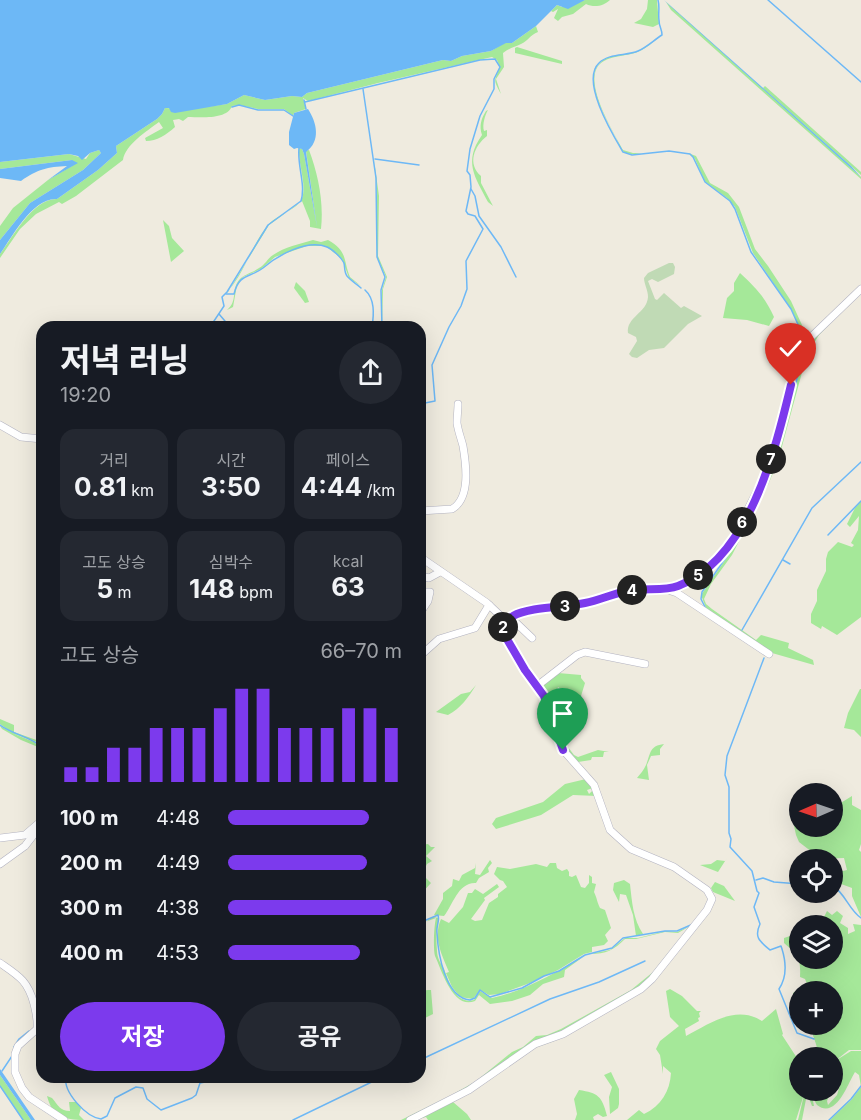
<!DOCTYPE html>
<html lang="ko">
<meta charset="utf-8">
<style>
body{margin:0;font-family:Inter,"Noto Sans KR",sans-serif;background:#242831;color:#f1f3f6;height:100vh;display:flex;flex-direction:column;font-size:22px;white-space:nowrap}
*{box-sizing:border-box;margin:0}
p{font-size:20px;color:#9ea1a6}
.icon{flex:none;width:33px;height:33px;fill:none;stroke:currentColor;stroke-width:2;stroke-linecap:round;stroke-linejoin:round}
.map{position:relative;flex:1;overflow:hidden}
.side{position:absolute;left:36px;top:321px;width:390px;height:762px;display:flex;flex-direction:column;background:#171b24;border-radius:18px;box-shadow:0 6px 24px #0002}
.side>*{flex:none}
.needle{width:39px;rotate:268deg}
.buttons{position:absolute;left:789px;top:783px;display:grid;gap:12px}
.buttons a{display:grid;place-items:center;width:54px;height:54px;border-radius:50%;background:#171b24;box-shadow:0 6px 24px #0002;font-size:30px}
.pin{position:absolute;display:grid;place-items:center;width:51px;height:51px;color:#fff;margin:-62px -26px;border-radius:50% 50% 50% 0;rotate:-45deg;box-shadow:0 0 6px #0007}
.pin .icon{rotate:45deg}
.km{position:absolute;width:30px;height:30px;margin:-15px;border-radius:50%;background:#222;color:#fff;font-size:16px;line-height:30px;text-align:center}
.round{display:grid;place-items:center;flex:none;width:63px;height:63px;border-radius:32px;background:#242831}
.head{display:flex;align-items:center;justify-content:space-between;height:102px;padding:0 24px}
h1{font-size:33px;font-weight:700;line-height:45px}
.stats{display:grid;grid-template-columns:repeat(3,1fr);gap:9px;height:102px;padding:6px 24px}
.stats div{display:grid;align-content:center;border-radius:15px;background:#242831;text-align:center}
.stats b{font-size:26px;font-weight:700}
.stats small{font-size:16px;font-weight:400}
.stats p{font-size:16px}
.chart{height:168px;padding:12px 24px}
.chart p{display:flex;justify-content:space-between}
.chart svg{width:100%;height:108px;margin-top:6px;stroke:#7c3aed;stroke-width:6}
.primary-button{display:flex;gap:12px;margin-top:auto;padding:12px 24px}
.primary-button a{flex:1;height:69px;border-radius:36px;background:#7c3aed;color:#fff;font-size:24px;font-weight:700;line-height:69px;text-align:center}
.primary-button a+a{background:#242831;color:#f1f3f6}
ul{padding:0 24px;list-style:none;font-size:20px}
li{display:grid;grid-template-columns:96px 72px 1fr;align-items:center;height:45px}
li i{height:15px;border-radius:8px;background:#7c3aed}
.map>svg:first-child{display:block}
.green{fill:#a5e899}
.cemetery{fill:#c0dab5}
.water{fill:#6db8f6}
.lines{fill:none;stroke-linecap:round;stroke-linejoin:round}
.stream{stroke:#6db8f6;stroke-width:1.5}
.minor-casing{stroke:#b3b3c1;stroke-width:8}
.minor{stroke:#fff;stroke-width:7}
.route-casing{stroke:#fff;stroke-width:12}
.route{stroke:#7c3aed;stroke-width:8}
</style>
<div class="map">
<svg width="861" height="1120" viewBox="0 0 861 1120">
<rect width="100%" height="100%" fill="#efebdf"/>
<!-- green -->
<g class="green">
<path d="M585,0h25c-6,6 -16,8 -24,4l-13,10 -11,3 -4,4 -4,-3 4,-9 -5,3 -2,-1 6,-6 5,2z"/>
<polygon points="648,0 657,0 659,24 653,27 634,23 641,19 647,9"/>
<polygon points="666,2 846,163 861,177 861,179 671,10"/>
<path d="M536,26l2,6c-8,3 -10,9 -17,12 -6,3 -12,4 -18,9l1,14 -8,12 5,15c-8,-15 -7,-12 -1,-27l-3,-7 -5,-3 -114,26 -70,18 -5,-3 3,11 -12,4 -1,3 -9,-7h-26l-19,-4 -7,1c-5,14 -32,11 -44,11l-5,4 -4,-2 -6,1 2,7c-9,8 -18,14 -29,14l-1,-3 18,-10 -4,-6c-12,9 -34,23 -36,38l-47,36 -14,8 -3,-2 -23,12 -16,15 -20,29v-4c13,-17 33,-56 57,-55l41,-29 19,-17 -1,-7 41,-27 5,-5 3,-6 21,1 20,-2 21,-3 17,-9 21,5 27,-4 10,1 5,-4 136,-33 8,1 11,-5 29,-5 15,-9 6,1z"/>
<path d="M662,35c-8,6 -17,15 -27,18 -10,3 -22,3 -31,8 -27,14 11,73 19,89l10,3h9c-5,1 -13,2 -18,-1 -4,-3 -6,-11 -9,-16 -8,-16 -33,-56 -15,-73 10,-10 28,-7 39,-12 8,-4 16,-11 23,-16z"/>
<polygon points="517,47 562,61 562,64 515,53 515,48"/>
<polygon points="765,86 861,172 861,175 763,88"/>
<path d="M488,110c-3,5 -6,15 -4,21l3,-1v6c-13,10 -20,28 -6,40v7l12,23 -5,-4c-13,-25 -25,-40 -6,-67 -3,-9 -1,-16 4,-24z"/>
<path d="M299,148l3,1 2,5 13,73 -11,-76 3,-1c9,24 15,52 12,79l-11,-2v-6l-8,-20 -33,24 -41,67 -3,2c20,-19 26,-50 44,-70 9,-10 29,-14 33,-26 5,-13 -4,-34 -3,-50z"/>
<polygon points="99,150 101,153 83,170 30,203 0,240 0,226 13,208 48,180 72,166 72,160 0,169 0,162 69,154 86,159 90,153"/>
<polygon points="688,153 696,156 710,183 728,193 739,207 755,249 768,266 791,301 807,336 812,334 861,285 861,288 806,341 791,309 753,253 735,207 727,198 705,182 695,159"/>
<polygon points="374,160 379,196 378,256 387,277 383,289 383,327 382,290 386,277 377,257 377,192"/>
<polygon points="163,220 169,226 172,238 184,251 171,262"/>
<path d="M313,240l8,2 7,-2c20,11 15,20 22,37l11,9 -12,-8 -7,-19 -14,-11 -3,-2h-18l-32,11 -14,12 -18,8 -6,8 -4,22 -6,3c11,-9 4,-20 12,-30 5,-6 13,-7 20,-12 6,-3 8,-9 14,-13 12,-8 26,-11 40,-15z"/>
<path d="M740,273c16,15 25,24 34,44l-5,9 -22,-6 -24,-2 4,-20 7,-7v-8z"/>
<polygon points="296,282 305,291 309,302 305,303 294,288"/>
<polygon points="833,320 819,335 807,354 778,461 768,485 732,555 711,584 704,599 706,604 712,609 756,640 761,635 789,643 788,648 813,660 814,665 772,653 706,608 701,595 730,553 758,503 776,459 790,412 801,362 809,345 800,362 788,412 774,459 756,503 726,556 699,578 681,589 680,593 675,589 723,555 755,501 796,367 810,340"/>
<polygon points="861,501 861,617 837,635 822,626 821,629 811,623 811,614 817,601 817,590 826,571 826,559 828,552 838,542 852,547 854,545 851,543 858,530 859,516 850,527 847,524 855,508"/>
<polygon points="558,673 581,675 581,678 585,683 581,696 565,697 564,691 558,687 555,695 547,695 555,717 559,720 568,747 574,755 578,757 598,750 609,752 604,752 603,757 592,757 591,760 578,762 569,757 540,688"/>
<path d="M476,685c-8,13 -15,23 -28,30l-12,-3 25,-18 9,-2z"/>
<polygon points="860,689 861,689 861,737 854,730 844,728 848,713"/>
<polygon points="0,719 14,725 14,732 42,742 42,746 37,742 12,733 34,742 42,749 42,756 38,747 21,740 2,729 0,726 11,732 0,724"/>
<path d="M664,744l-4,5v6l-9,1 -4,9 2,15 -12,-2c3,-4 7,-8 9,-13 5,-12 3,-19 18,-21z"/>
<polygon points="586,779 593,788 587,790 589,794 594,789 597,796 573,795 541,815 496,829 492,824 496,818 543,802 565,784"/>
<polygon points="833,794 839,804 852,796 852,805 861,810 861,844 859,850 861,852 861,917 852,896 852,888 833,881 834,873 847,870 844,858 821,859 799,842 796,835 793,821 799,810 800,826 832,826"/>
<polygon points="428,844 431,847 435,847 426,856 432,861 427,864 422,874 431,883 421,894 420,899 420,845"/>
<polygon points="727,858 718,872 700,865 711,864 717,860 725,861"/>
<path d="M490,860l2,3 -4,5 1,4 -10,6 -3,5c-18,-1 -23,22 -32,33l-10,-1 9,-16v-6l9,-7 1,-7 6,2 3,-6 13,-7 1,-5 -1,11 5,1z"/>
<path d="M550,863h6l1,5 5,3 5,-2 2,3v4l3,1 4,-2 5,12 4,1 4,-5v-8l3,2v6l4,1 -2,8c3,6 3,10 6,16l5,2 6,18 -6,7 3,6 -4,4 -12,2v5l-8,2 -26,16 -28,13 -30,11 -11,1 -9,-5 -7,9 -13,-2 -8,-10 -6,-14 3,-1c-8,-19 -16,-34 -8,-53l8,4 14,-16 5,-14h4l3,-4 8,5 14,-10 2,3 -15,11 1,2 -14,19 4,2 7,-1 7,-17 9,-6v-3l9,-7 -4,-6 -3,-1 -6,-6 3,-7 13,2 26,-5 11,3z"/>
<path d="M624,880l6,4c2,18 3,35 13,50l-7,2 -3,-21 -7,-20 -6,-1 -1,8 -6,-12 1,-7z"/>
<polygon points="715,882 724,886 735,901 713,892 711,888"/>
<path d="M827,911l5,4 5,-4 6,5 -3,7 8,5v6l7,-3 -2,-7 8,1v125h-12l-14,11 16,-10h10v69h-31l22,-21 9,-12 -2,-12 -4,-3c-7,11 -19,48 -38,33 -3,-4 -4,-10 -6,-14l3,15h-2l-3,-8 -3,1 -4,21h-4l7,-29 2,5 -1,-5h19l4,5 -2,5 1,4 9,-10 4,-13 -8,-9 -1,-15 -29,-1v-1l11,-1c5,-7 2,-10 0,-17 -2,-4 -1,-9 -2,-13l20,-1v-32h-32l-1,6h-6v-5l14,-9 -2,-5 -5,-2c1,-19 -2,-22 -16,-34v-5l9,-3 6,-9 1,32h32v-32l-32,-1 7,-6 10,3 6,-3z"/>
<path d="M433,917l6,1c-3,12 -3,21 -2,33 0,7 4,13 7,18 5,13 12,36 30,31l6,-9 12,7c33,-7 62,-25 91,-41l-18,13 -1,7 -21,7 -13,11 -18,6 -22,3 -11,-9 -4,6c-22,9 -33,-30 -40,-45 -2,-7 -1,-31 1,-38l-11,4 -5,9 4,-8z"/>
<path d="M694,924l-53,63 -233,133h-7l69,-34 42,-34 11,-5 13,-11 11,-1 14,-6 70,-39 22,-18 37,-46 -12,7 -13,-1 -29,7h-11c-11,11 -19,15 -35,15l20,-4 15,-12h13l28,-7 11,1z"/>
<path d="M670,989l12,7 15,15h4l-2,2 1,4 -2,1 1,3 -14,8 1,7c23,-12 50,-32 76,-15l14,-12 7,25 -1,1 17,26 1,29 5,1 -9,29h-169l12,-10 5,4c17,-8 26,-23 27,-41l-8,-7v8l-3,-19 -4,-6 4,-8 19,-15 -9,-9 -4,-26z"/>
<path d="M428,990h3l2,24 -8,4 -5,10c0,-13 3,-25 0,-37z"/>
<polygon points="553,1039 554,1041 534,1048 482,1085 453,1102 467,1114 471,1120 428,1120 426,1117 414,1120 526,1051"/>
<polygon points="611,1072 619,1089 619,1104 618,1108 610,1114 609,1097 612,1087 604,1075"/>
<polygon points="0,1075 31,1120 23,1120 0,1086"/>
<path d="M579,1090c19,3 23,6 28,26l-4,1 -5,-3 -5,3 1,3h-19l2,-6 -3,-15z"/>
<path d="M47,1096l5,2c6,7 8,13 18,13l-1,-9h7l5,6 -2,7 5,5c-20,0 -32,-4 -37,-24z"/>
</g>
<!-- cemetery -->
<path class="cemetery" d="M669,263h4l2,4 -1,7 -16,8 -6,-3 -4,2 7,18 2,1 7,-7 17,15 3,-2 18,10 -14,8 -24,24 -15,2 -12,8 -5,-1 -3,-3 8,-13 -1,-4 -8,-4c-2,-16 19,-20 20,-36 0,-7 -4,-13 -4,-19l4,-5z"/>
<!-- water -->
<g class="water">
<path d="M0,0h585l-17,9 -11,-4 -21,21 -24,17h-6l-15,8 -29,5 -11,5 -8,-1 -136,33 -5,4 -10,-1 -27,4 -21,-5 -17,9 -52,9 -4,-1 -2,-4h-4l-3,6 -5,5 -41,27 1,7 -19,17 -41,29c-24,-2 -45,38 -57,55v-14l30,-37 53,-33 18,-17 -2,-3 -9,3 -8,7 -4,-4 -9,-2 -69,8z"/>
<polygon points="664,0 851,166 861,177 670,6"/>
<path d="M308,109c9,14 13,32 -2,43l11,75 -13,-73 -2,-5 -5,-1 -3,1 -5,-4v-13l5,-19z"/>
<path d="M72,160l6,3 -30,17 19,-14c-20,1 -29,3 -46,15l-21,-3v-9z"/>
<polygon points="0,1069 35,1120 31,1120 0,1075"/>
</g>
<g class="lines">
<!-- stream -->
<g class="stream">
<path d="M658,0c2,7 0,13 1,20 0,7 3,9 3,15 -8,5 -15,12 -24,16 -11,5 -29,2 -39,12 -19,18 14,72 24,89l9,3 37,-4 21,3 3,3 12,25 25,19 5,8 16,43 40,57 14,31"/>
<polyline points="768,0 861,82"/>
<polyline points="363,89 376,178 377,257 385,277 381,290 382,327"/>
<polyline points="304,100 306,109"/>
<polyline points="305,102 480,60 495,59 500,67 494,79 494,89 480,116 470,149 467,171 470,175 471,187 466,211 468,214 475,216 483,229 466,261 467,289 461,306 449,327 432,365 435,401 420,404"/>
<polyline points="232,107 239,105 258,110 284,110 293,116"/>
<polyline points="375,159 419,165"/>
<polyline points="471,189 475,196 479,216 501,247 516,277"/>
<path d="M365,290c10,9 9,24 7,37"/>
<path d="M226,294h8c5,-21 16,-16 29,-26 15,-13 44,-29 64,-21 5,2 14,10 17,16 1,4 0,9 3,13 4,5 10,8 14,12"/>
<polyline points="219,314 230,327"/>
<path d="M210,327l14,-21 -2,-9 5,-5 41,-67 33,-24c5,-17 -4,-35 -2,-53"/>
<polyline points="772,467 789,412 801,362"/>
<polyline points="828,535 861,501"/>
<polyline points="783,560 790,564"/>
<polyline points="706,609 701,599 702,592 729,553 757,503 768,477"/>
<polyline points="742,630 812,508 861,462"/>
<path d="M764,658l-37,98 -2,19 4,12v46l2,6 -1,8 22,24 5,20 2,2 -5,14 6,17c-6,13 -1,17 10,26l11,-4 1,3c4,13 5,28 -3,40l18,44 17,6"/>
<path d="M0,725c12,9 33,13 42,22"/>
<polyline points="756,880 763,878 774,882 800,884"/>
<path d="M832,885c13,8 17,25 29,33"/>
<path d="M420,927l6,-7 12,-5c2,6 -2,11 -1,18 1,20 8,65 33,67l5,-2 5,-8 10,7 32,-9 22,-12 15,-5 26,-16 27,-7 11,-10 42,-7h12l16,-7"/>
<polyline points="420,994 422,1005 420,1010"/>
<polyline points="14,1047 19,1039 29,1031"/>
<polyline points="420,1060 550,999 599,982 645,961"/>
<polyline points="2,1071 12,1056"/>
<path d="M66,1077c-3,15 20,40 35,42l6,-3 8,-18 21,-11 7,1 4,11 14,11 31,-12 4,-3 4,-12 31,-6"/>
<polyline points="0,1086 23,1120"/>
<polyline points="293,1120 382,1077"/>
<polyline points="829,1120 851,1099 861,1086"/>
</g>
<!-- minor casing -->
<g class="minor-casing">
<g id="minor">
<polyline points="0,425 21,437 42,439"/>
<path d="M420,511l32,-2c19,-11 14,-45 11,-63 -2,-8 -5,-15 -6,-23 0,-6 1,-13 1,-19"/>
<polyline points="420,557 487,603 506,621"/>
<polyline points="420,576 429,578 440,572"/>
<polyline points="665,589 677,593 769,654"/>
<polyline points="420,592 430,592 428,601 420,613"/>
<polyline points="510,617 532,638"/>
<polyline points="420,656 439,639 475,628 489,605"/>
<polyline points="537,686 577,655 585,652 645,664"/>
<polyline points="0,838 25,835 40,822"/>
<polyline points="0,864 25,846 42,824"/>
<path d="M0,963c19,13 28,18 34,41 2,9 4,16 3,25l-19,17 -3,8v18l7,16 7,9 35,23"/>
<polyline points="410,1120 469,1090 535,1044 563,1034 641,989 652,979 707,910 712,899 707,890 674,867 631,849 610,830 594,785 563,750 544,696 513,650 504,634 503,628 510,617 522,612 587,602 622,591 674,588 694,578 710,565 727,547 738,529 767,471 784,412 795,367 802,350 810,338 861,289"/>
</g>
</g>
<!-- minor -->
<use href="#minor" class="minor"/>
</g>
<g class="lines">
<!-- route casing -->
<g class="route-casing">
<path id="route" d="M563,750l-19,-54 -19,-26 -21,-36c-2,-9 1,-14 9,-18 16,-9 52,-9 72,-13 16,-3 31,-11 48,-13 15,-2 32,1 45,-4 71,-27 97,-135 113,-201"/>
</g>
<!-- route -->
<use href="#route" class="route"/>
</g>
</svg>
<div class="buttons">
<a><svg class="needle" viewBox="-14 -14 28 28"><path d="M0-13l5 13h-10z" fill="#e53935"/><path d="M0 13l5-13h-10z" fill="#9ea1a6"/></svg></a>
<a><svg class="icon" aria-label="locate" viewBox="0 0 24 24"><circle cx="12" cy="12" r="6"/><path d="M12 2v4M12 18v4M2 12h4M18 12h4"/></svg></a>
<a><svg class="icon" aria-label="layers" viewBox="0 0 24 24"><path d="M12 4l9 5-9 5-9-5zM3 14l9 5 9-5"/></svg></a>
<a>+</a>
<a>−</a>
</div>
<div class="pin" style="left:563px;top:750px;background:#1e9e55"><svg class="icon" aria-label="arrive" viewBox="0 0 24 24"><path d="M6 21V4h12l-3 4 3 4H6"/></svg></div>
<div class="pin" style="left:791px;top:385px;background:#d93025"><svg class="icon" aria-label="check" viewBox="0 0 24 24"><path d="M5 12l5 5 9-10"/></svg></div>
<b class="km" style="left:503px;top:627px">2</b>
<b class="km" style="left:565px;top:606px">3</b>
<b class="km" style="left:632px;top:590px">4</b>
<b class="km" style="left:698px;top:575px">5</b>
<b class="km" style="left:742px;top:522px">6</b>
<b class="km" style="left:771px;top:459px">7</b>
<section class="side">
<div class="head"><div><h1>저녁 러닝</h1><p>19:20</p></div><a class="round"><svg class="icon" aria-label="share" viewBox="0 0 24 24"><path d="M12 15V3M7 8l5-5 5 5M5 13v7h14v-7"/></svg></a></div>
<div class="stats">
<div><p>거리</p><b>0.81<small> km</small></b></div>
<div><p>시간</p><b>3:50</b></div>
<div><p>페이스</p><b>4:44<small> /km</small></b></div>
</div>
<div class="stats">
<div><p>고도 상승</p><b>5<small> m</small></b></div>
<div><p>심박수</p><b>148<small> bpm</small></b></div>
<div><p>kcal</p><b>63</b></div>
</div>
<div class="chart"><p><span>고도 상승</span>66–70 m</p>
<svg viewBox="0 0 160 44" preserveAspectRatio="none"><path d="M5 44V38M15 44V38M25 44V30M35 44V30M45 44V22M55 44V22M65 44V22M75 44V14M85 44V6M95 44V6M105 44V22M115 44V22M125 44V22M135 44V14M145 44V14M155 44V22"/></svg>
</div>
<ul>
<li><b>100 m</b>4:48<i style="width:81%"></i></li>
<li><b>200 m</b>4:49<i style="width:80%"></i></li>
<li><b>300 m</b>4:38<i style="width:94%"></i></li>
<li><b>400 m</b>4:53<i style="width:76%"></i></li>
</ul>
<div class="primary-button"><a>저장</a><a>공유</a></div>
</section>
</div>
